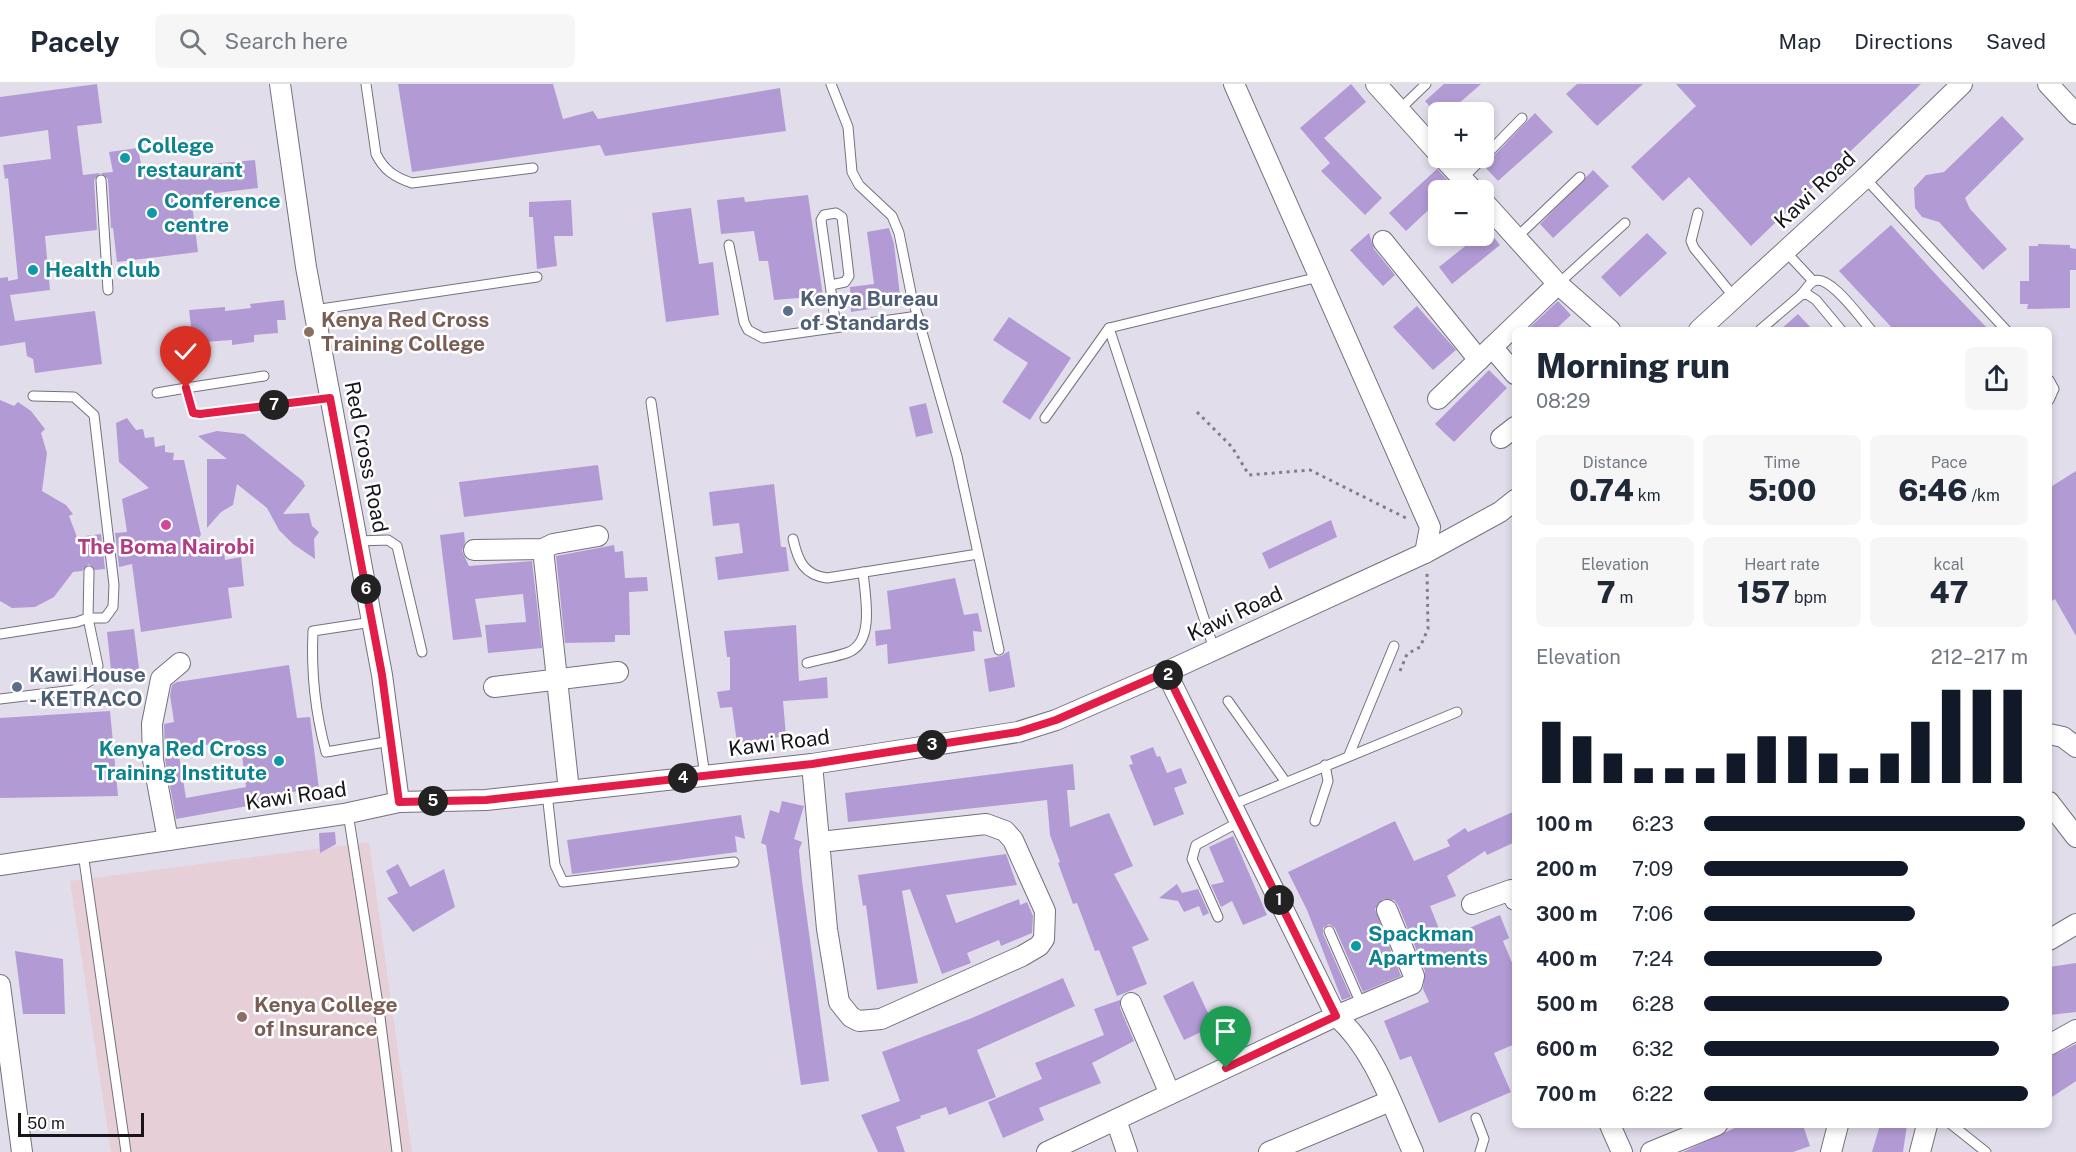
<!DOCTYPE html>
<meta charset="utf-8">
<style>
body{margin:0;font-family:"Public Sans",sans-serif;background:#f6f6f7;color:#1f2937;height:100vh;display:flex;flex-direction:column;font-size:22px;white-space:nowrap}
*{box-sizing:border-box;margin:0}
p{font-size:20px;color:#747a83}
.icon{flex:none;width:33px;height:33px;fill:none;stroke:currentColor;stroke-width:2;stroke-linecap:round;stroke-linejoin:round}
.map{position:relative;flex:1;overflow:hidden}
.details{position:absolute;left:1512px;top:243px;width:540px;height:801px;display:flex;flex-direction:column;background:#fff;border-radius:9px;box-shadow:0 3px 9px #0003}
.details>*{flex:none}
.buttons{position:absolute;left:1428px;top:18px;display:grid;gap:12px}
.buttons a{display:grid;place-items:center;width:66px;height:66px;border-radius:9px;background:#fff;box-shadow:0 3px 9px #0003;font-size:30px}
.scale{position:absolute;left:18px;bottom:15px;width:126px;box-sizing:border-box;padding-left:6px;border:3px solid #17151a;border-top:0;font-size:16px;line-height:21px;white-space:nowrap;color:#17151a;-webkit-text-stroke:4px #fff;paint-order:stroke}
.pin{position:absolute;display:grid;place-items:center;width:51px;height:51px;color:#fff;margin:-62px -26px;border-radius:50% 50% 50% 0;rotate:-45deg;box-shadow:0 0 6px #0007}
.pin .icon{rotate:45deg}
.km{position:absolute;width:30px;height:30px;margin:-15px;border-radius:50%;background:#222;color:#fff;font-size:16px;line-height:30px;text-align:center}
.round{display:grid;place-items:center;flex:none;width:63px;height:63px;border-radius:9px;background:#f6f6f7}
.summary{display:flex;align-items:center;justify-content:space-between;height:102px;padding:0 24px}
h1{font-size:33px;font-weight:800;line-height:45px}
.metrics{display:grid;grid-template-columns:repeat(3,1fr);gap:9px;height:102px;padding:6px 24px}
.metrics div{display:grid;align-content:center;border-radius:9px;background:#f6f6f7;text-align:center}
.metrics b{font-size:30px;font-weight:800}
.metrics small{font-size:16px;font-weight:400}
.metrics p{font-size:16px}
.chart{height:168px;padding:12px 24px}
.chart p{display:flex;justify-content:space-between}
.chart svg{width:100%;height:108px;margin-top:6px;stroke:#111827;stroke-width:6}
ul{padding:0 24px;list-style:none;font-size:20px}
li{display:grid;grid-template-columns:96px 72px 1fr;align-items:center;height:45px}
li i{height:15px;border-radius:8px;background:#111827}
header{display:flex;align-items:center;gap:36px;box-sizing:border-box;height:84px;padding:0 30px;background:#fff;border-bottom:2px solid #e0e1e3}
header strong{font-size:28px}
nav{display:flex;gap:33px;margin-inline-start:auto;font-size:21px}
.search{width:420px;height:54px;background:#f6f6f7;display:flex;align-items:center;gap:15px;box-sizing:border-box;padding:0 21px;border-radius:9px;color:#747a83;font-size:22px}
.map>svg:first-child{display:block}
.education{fill:#e7cfd8}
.building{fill:#b29bd5;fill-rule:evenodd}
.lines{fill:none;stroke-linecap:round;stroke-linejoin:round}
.lane-casing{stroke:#75717d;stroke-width:11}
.street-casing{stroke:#75717d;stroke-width:22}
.path{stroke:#827e88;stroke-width:3;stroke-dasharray:3 4.5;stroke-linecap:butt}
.lane{stroke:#fff;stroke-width:9}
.street{stroke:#fff;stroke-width:20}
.route-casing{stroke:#fff;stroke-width:12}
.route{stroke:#e11d48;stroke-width:8}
.culture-dot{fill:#0f9aa8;stroke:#fff;stroke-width:2}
.service-dot{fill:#5c6f8a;stroke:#fff;stroke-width:2}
.education-dot{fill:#8d6e63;stroke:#fff;stroke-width:2}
.hotel-dot{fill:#d1479c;stroke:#fff;stroke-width:2}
.labels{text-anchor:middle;stroke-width:5;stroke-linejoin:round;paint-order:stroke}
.culture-label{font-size:21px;font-weight:bold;fill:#0d838f;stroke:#fff;text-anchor:start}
.street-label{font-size:21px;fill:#17151a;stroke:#fff}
.service-label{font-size:21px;font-weight:bold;fill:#4e5e75;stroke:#fff;text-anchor:start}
.education-label{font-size:21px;font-weight:bold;fill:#785e54;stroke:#fff;text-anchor:start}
.hotel-label{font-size:21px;font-weight:bold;fill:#b23c85;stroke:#fff}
</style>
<header>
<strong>Pacely</strong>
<div class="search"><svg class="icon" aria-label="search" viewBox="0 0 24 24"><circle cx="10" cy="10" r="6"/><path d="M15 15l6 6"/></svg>Search here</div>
<nav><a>Map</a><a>Directions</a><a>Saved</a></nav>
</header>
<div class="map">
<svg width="2076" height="1068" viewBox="0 0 2076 1068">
<rect width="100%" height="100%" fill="#e2ddeb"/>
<!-- education -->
<polygon class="education" points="369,758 412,1068 111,1068 70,797"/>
<!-- building -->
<g class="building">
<polygon points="97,0 102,39 77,42 83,91 100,89 94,96 97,146 45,152 50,206 10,211 15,237 95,227 102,280 35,289 33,275 27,272 25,258 0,262 0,194 8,193 8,197 18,195 8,94 5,95 3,81 51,75 48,46 0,53 0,13"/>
<polygon points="398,0 553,0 563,35 593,27 598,35 780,4 786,47 605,72 600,61 412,88"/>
<polygon points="1351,0 1366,18 1324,54 1382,114 1365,131 1321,87 1330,79 1300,44"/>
<polygon points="1444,0 1481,0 1449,28 1435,28 1425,17"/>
<polygon points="1577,0 1643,0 1597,42 1566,10"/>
<polygon points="1676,0 1921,0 1751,162 1689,93 1663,117 1631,83 1696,22"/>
<polygon points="1535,29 1553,48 1498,97 1484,82"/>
<polygon points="2002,32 2024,55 1965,114 1970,125 2007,165 1983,186 1939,138 1922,133 1915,124 1914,104 1926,91 1944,88"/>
<polygon points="138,64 142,86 255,76 258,104 191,112 198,168 117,178 113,144 111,144 108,95 101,89 113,88 109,68"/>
<polygon points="1437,85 1457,106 1438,106 1438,117 1406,147 1389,129"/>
<polygon points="1593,86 1609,102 1553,154 1540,140"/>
<polygon points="808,111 823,212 774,216 768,177 759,177 754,147 721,150 717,116 744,113 745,118"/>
<polygon points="571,116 573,152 554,152 557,182 537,185 533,133 529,133 529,118"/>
<polygon points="691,124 699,180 713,178 719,231 666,238 652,129"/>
<polygon points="1891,141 1941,196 1989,246 1894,246 1839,187"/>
<polygon points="889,144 894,160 901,220 851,228 850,203 874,200 867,148"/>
<polygon points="1487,145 1500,161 1452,200 1439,183 1478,152 1484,152"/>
<polygon points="1369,149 1374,165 1395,191 1383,202 1350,166"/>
<polygon points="1647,149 1667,169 1620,213 1601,193"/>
<polygon points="2038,160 2070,161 2070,164 2076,165 2076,186 2070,186 2070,224 2027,225 2028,220 2020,220 2020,197 2029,197 2029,162 2038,162"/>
<polygon points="284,216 286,236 277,236 278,249 254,251 254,258 232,261 232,256 204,258 203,249 192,250 189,226 225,223 225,227 251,224 250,220"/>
<polygon points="1558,217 1571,231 1555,246 1527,246"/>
<polygon points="1417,222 1456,266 1433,286 1393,243"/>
<polygon points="1798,230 1813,246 1780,246"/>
<polygon points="1009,233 1071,274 1030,336 1002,318 1028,279 993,256"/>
<polygon points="1489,286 1507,304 1454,358 1435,340"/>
<polygon points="0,316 14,322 18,318 31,327 45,345 41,349 47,369 42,407 66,421 73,430 69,432 77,453 101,450 105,485 95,486 89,480 82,487 73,488 54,513 35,523 12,524 0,517"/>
<polygon points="926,319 933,349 916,353 909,323"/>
<polygon points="127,334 136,346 143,345 145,354 154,353 155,363 165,361 165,368 174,369 173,376 184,376 201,451 188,466 223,458 225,476 241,473 244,502 228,504 232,534 141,548 132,480 119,483 115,449 127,448 122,415 149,404 119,378 116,339"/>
<polygon points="217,347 244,350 303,397 305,402 283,430 309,429 312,442 319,448 314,455 315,475 293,460 279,446 267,424 237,400 233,421 221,428 207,444 207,375 227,375 198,352"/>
<polygon points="598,381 603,416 464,433 459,398"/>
<polygon points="2076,387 2076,552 2055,515 2049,519 2049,404"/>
<polygon points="774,400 781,463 786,463 789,487 718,496 715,473 743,469 739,439 713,442 709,408"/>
<polygon points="1331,436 1337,453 1269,485 1262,469"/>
<polygon points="464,448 465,458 462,467 469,482 532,477 542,564 488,569 485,541 526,538 523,510 475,515 482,553 453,556 440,451"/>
<polygon points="614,461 615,468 623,467 625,494 647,493 648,507 629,508 630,551 615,551 615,558 565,559 556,472"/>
<polygon points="955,494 964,531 978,529 982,548 973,547 975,567 888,580 887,560 876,562 875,547 891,545 887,507"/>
<polygon points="796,541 799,597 827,593 828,614 783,617 786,652 737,659 732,623 720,624 717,608 730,606 730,573 727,573 724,547"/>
<polygon points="134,545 140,592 112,596 107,548"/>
<polygon points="1009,567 1015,603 989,608 984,575 1001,572"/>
<path d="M289,581l8,53 13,-1 9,72 -55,6 1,8 -89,16 -11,-60 -1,-35 10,-2 -4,-27 2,-10 5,-3zM240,656l6,47 -60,11 -8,-49z"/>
<polygon points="110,627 118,712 0,714 0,634"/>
<polygon points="1153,663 1157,673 1160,672 1167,689 1181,684 1187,699 1174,704 1184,730 1154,742 1129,681 1133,680 1130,672"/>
<polygon points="1073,680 1075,706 1067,706 1070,743 1109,729 1133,782 1114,790 1149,856 1132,863 1147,900 1117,912 1099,866 1095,867 1077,819 1073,820 1058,779 1060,778 1050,751 1047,716 848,738 845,709"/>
<polygon points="782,717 804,722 794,755 802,758 799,766 802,797 829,997 801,1001 766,761 761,759 770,726 779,729"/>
<polygon points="1515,727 1515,758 1487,771 1485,767 1447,792 1456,812 1430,822 1443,855 1500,831 1509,854 1503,857 1515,886 1515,960 1494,969 1511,1008 1439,1039 1411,972 1400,976 1384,937 1429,918 1423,905 1425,887 1398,821 1394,816 1383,815 1375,825 1401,892 1363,908 1335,844 1329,840 1323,844 1323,850 1351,913 1342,916 1307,826 1288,788 1395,737 1414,777 1450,762 1447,756 1465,744 1468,748"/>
<polygon points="741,731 745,755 735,752 737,768 572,790 567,756"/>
<polygon points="335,748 336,760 320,769 319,749"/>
<polygon points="1233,752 1267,831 1243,841 1232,817 1221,823 1211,801 1224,798 1209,763"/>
<polygon points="1006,770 1017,801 946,811 956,839 1019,815 1020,821 1027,818 1033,832 1032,849 1001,862 999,856 967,869 971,879 942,890 910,805 902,807 918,899 877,906 866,821 863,822 858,791"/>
<polygon points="398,780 410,803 444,785 455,823 413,848 387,814 398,809 386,787"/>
<polygon points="1177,800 1182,809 1198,805 1209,829 1203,832 1199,822 1184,828 1178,817 1159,814"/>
<polygon points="15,867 63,875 65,930 23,930"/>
<polygon points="2076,879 2076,928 2049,931 2049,883"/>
<polygon points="1063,894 1075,922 977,966 996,1013 949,1031 946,1023 920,1032 921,1034 896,1043 905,1068 878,1068 861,1031 900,1017 882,968 972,934"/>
<polygon points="1193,897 1214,942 1184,956 1163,912"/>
<polygon points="1120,916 1120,924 1134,957 1092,979 1101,999 1039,1024 1044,1036 1003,1054 988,1018 1042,995 1035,979 1104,951 1094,925"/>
<polygon points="2076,960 2076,997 2049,1015 2049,973"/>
<polygon points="1741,1041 1803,1041 1810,1062 1793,1068 1683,1068"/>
<polygon points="1880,1041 1907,1041 1903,1068 1872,1068"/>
</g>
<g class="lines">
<!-- lane casing -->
<g class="lane-casing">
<g id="lane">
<path d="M366,0l10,70c8,16 18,23 36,29l121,-15"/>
<polyline points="831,0 848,43 852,88 859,101 892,132 899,149 911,209 957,372 999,566"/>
<polyline points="1399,26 1426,0"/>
<polyline points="1484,73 1522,34"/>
<polyline points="1865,94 2006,246"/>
<polyline points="1462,95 1483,74"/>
<polyline points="101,96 108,206"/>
<polyline points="1698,129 1691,157 1694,164 1734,213"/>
<polyline points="1516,154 1580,93"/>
<polyline points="729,161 744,238 748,246 763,254 918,232"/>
<polyline points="1785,167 1813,197"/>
<polyline points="1558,200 1625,139"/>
<polyline points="831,201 845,198 849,192 842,133 836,129 824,131 821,136 836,243"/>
<path d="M1801,211c4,-4 8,-12 13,-14 16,-7 47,38 57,49"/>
<polyline points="314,226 537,193"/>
<polyline points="1109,244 1214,565"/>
<polyline points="1760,246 1801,211 1807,210 1816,216 1841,246"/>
<polyline points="264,292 186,304 193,329 200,330 330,314"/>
<polyline points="2049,296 2054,305 2049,316"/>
<polyline points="157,309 186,304"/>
<polyline points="651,318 705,692"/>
<polyline points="1045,334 1109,244 1319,193"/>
<path d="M793,455c5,22 11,36 34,39l151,-24"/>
<polyline points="357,457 388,456 397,462 422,568"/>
<path d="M372,538l-59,9c-2,42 2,81 13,121l65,-11"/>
<polyline points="0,550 77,538 88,534 89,487"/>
<path d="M807,579c14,-4 29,-6 42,-11 26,-11 16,-57 14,-80"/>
<polyline points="0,615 74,606 93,595 98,582 88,534 105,534 113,523 114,501 94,331 74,313 33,312"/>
<polyline points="1228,617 1285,697"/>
<polyline points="1349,671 1394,562"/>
<polyline points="547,709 555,781 563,798 734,778"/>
<polyline points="1234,720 1457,628"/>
<polyline points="348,729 380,933 397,1068"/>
<polyline points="1315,737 1328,697 1325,681"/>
<polyline points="83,769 126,1068"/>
<polyline points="1218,833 1192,775 1196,761 1241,737"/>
<polyline points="1329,847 1361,920"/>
<polyline points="1476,1034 1484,1055 1480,1068"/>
<polyline points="1952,1041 1986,1068"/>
</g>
</g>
<!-- street casing -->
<g class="street-casing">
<g id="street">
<polyline points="280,0 306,183 382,591 399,718"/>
<polyline points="1234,0 1430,443 1425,469"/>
<polyline points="1376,0 1438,69"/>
<polyline points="2048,0 2076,30"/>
<polyline points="1443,74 1473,106"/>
<polyline points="1484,118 1558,200 1610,246"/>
<polyline points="1383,157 1479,276"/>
<polyline points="1699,246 1865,94 1962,0"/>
<polyline points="1492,263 1515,290"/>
<polyline points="1438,315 1558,200"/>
<polyline points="1501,354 1515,343"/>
<polyline points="543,465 569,707"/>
<polyline points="474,466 543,465 553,460 598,452"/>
<path d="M1166,588l170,344c39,34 56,90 77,136"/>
<polyline points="494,603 618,588"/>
<polyline points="2049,650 2063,653 2076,663"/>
<polyline points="812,680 827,845 839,918 851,933 859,937 881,935 1022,872 1039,862 1044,855 1045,827 1013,756 1005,747 986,740 820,758"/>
<polyline points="2049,718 2076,753"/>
<polyline points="168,756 153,676 152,640 161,595 180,579"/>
<polyline points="0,781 344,730 399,718 486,716 812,680 1018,648 1056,636 1166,588 1425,469 1500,428 1515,416"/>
<polyline points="1472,820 1511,806 1515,816"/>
<polyline points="2049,856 2076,840"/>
<polyline points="0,901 22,1068"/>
<polyline points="1131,919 1170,1010"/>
<polyline points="2049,961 2076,946"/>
<polyline points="1116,1036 1127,1068"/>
<polyline points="1610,1041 1622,1068"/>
<polyline points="1047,1068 1336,932 1412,900 1414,892 1387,826"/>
<polyline points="1269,1068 1390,1017"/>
<polyline points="1651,1068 1717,1041"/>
<polyline points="1831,1068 1838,1041"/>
<polyline points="1920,1068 1927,1041"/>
</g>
</g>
<!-- path -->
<g class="path">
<polyline points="1197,328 1232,363 1249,391 1310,386 1406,434"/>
<polyline points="1400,587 1407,570 1420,563 1428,545 1427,487"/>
</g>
<!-- lane -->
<use href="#lane" class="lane"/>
<!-- street -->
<use href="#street" class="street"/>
</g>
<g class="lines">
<!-- route casing -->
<g class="route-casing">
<polyline id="route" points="186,304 193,329 200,330 330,314 382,591 399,718 486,716 812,680 1018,648 1056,636 1166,588 1336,932 1226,984"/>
</g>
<!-- route -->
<use href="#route" class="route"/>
</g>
<!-- markers -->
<g class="culture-dot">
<circle cx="125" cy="74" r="6"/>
<circle cx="152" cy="129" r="6"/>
<circle cx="33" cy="186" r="6"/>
<circle cx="279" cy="677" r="6"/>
<circle cx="1356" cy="862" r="6"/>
</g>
<g class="service-dot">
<circle cx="788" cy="227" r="6"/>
<circle cx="17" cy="603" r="6"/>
</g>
<g class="education-dot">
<circle cx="309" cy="248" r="6"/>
<circle cx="242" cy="933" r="6"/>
</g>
<circle class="hotel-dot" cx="166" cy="441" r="6"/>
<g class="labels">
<!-- culture labels -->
<g class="culture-label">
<text x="137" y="69">College<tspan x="137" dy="24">restaurant</tspan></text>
<text x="164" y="124">Conference<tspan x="164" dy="24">centre</tspan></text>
<text x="45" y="193">Health club</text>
<text x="267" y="672" text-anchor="end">Kenya Red Cross<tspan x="267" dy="24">Training Institute</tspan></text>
<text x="1368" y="857">Spackman<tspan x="1368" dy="24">Apartments</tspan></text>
</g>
<!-- street labels -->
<g class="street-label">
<text transform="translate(1815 106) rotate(-43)" y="7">Kawi Road</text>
<text transform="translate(366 373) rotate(79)" y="7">Red Cross Road</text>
<text transform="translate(1235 530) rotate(-25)" y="7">Kawi Road</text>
<text transform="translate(779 659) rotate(-7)" y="7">Kawi Road</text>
<text transform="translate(296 712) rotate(-8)" y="7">Kawi Road</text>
</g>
<!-- service labels -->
<g class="service-label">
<text x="800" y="222">Kenya Bureau<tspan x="800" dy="24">of Standards</tspan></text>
<text x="29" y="598">Kawi House<tspan x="29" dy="24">- KETRACO</tspan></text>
</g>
<!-- education labels -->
<g class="education-label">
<text x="321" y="243">Kenya Red Cross<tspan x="321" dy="24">Training College</tspan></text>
<text x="254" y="928">Kenya College<tspan x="254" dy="24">of Insurance</tspan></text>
</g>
<!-- hotel labels -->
<g class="hotel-label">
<text x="166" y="470">The Boma Nairobi</text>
</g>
</g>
</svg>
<div class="buttons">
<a>+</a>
<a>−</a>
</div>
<div class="scale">50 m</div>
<div class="pin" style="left:1226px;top:984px;background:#1e9e55"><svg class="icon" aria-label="arrive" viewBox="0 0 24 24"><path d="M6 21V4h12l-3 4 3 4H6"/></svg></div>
<div class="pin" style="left:186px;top:304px;background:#d93025"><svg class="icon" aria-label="check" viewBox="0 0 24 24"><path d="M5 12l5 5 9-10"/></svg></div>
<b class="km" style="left:1279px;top:816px">1</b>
<b class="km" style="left:1168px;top:591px">2</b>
<b class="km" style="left:932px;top:661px">3</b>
<b class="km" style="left:683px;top:694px">4</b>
<b class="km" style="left:433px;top:717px">5</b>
<b class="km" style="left:366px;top:505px">6</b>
<b class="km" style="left:274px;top:321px">7</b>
<section class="details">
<div class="summary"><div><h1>Morning run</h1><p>08:29</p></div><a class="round"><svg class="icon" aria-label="share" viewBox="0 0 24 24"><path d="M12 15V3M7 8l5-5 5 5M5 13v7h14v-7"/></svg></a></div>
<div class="metrics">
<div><p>Distance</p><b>0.74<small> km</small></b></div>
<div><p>Time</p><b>5:00</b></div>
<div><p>Pace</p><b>6:46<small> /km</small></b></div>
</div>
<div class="metrics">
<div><p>Elevation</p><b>7<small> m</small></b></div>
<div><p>Heart rate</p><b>157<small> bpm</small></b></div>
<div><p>kcal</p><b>47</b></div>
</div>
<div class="chart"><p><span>Elevation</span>212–217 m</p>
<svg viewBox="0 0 160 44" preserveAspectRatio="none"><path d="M5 44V19M15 44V25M25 44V32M35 44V38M45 44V38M55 44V38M65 44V32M75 44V25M85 44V25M95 44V32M105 44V38M115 44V32M125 44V19M135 44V6M145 44V6M155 44V6"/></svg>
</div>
<ul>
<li><b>100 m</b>6:23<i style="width:99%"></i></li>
<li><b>200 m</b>7:09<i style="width:63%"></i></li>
<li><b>300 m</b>7:06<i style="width:65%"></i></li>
<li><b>400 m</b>7:24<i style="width:55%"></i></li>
<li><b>500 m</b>6:28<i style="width:94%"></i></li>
<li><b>600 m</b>6:32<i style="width:91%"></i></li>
<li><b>700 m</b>6:22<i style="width:100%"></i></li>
</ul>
</section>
</div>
